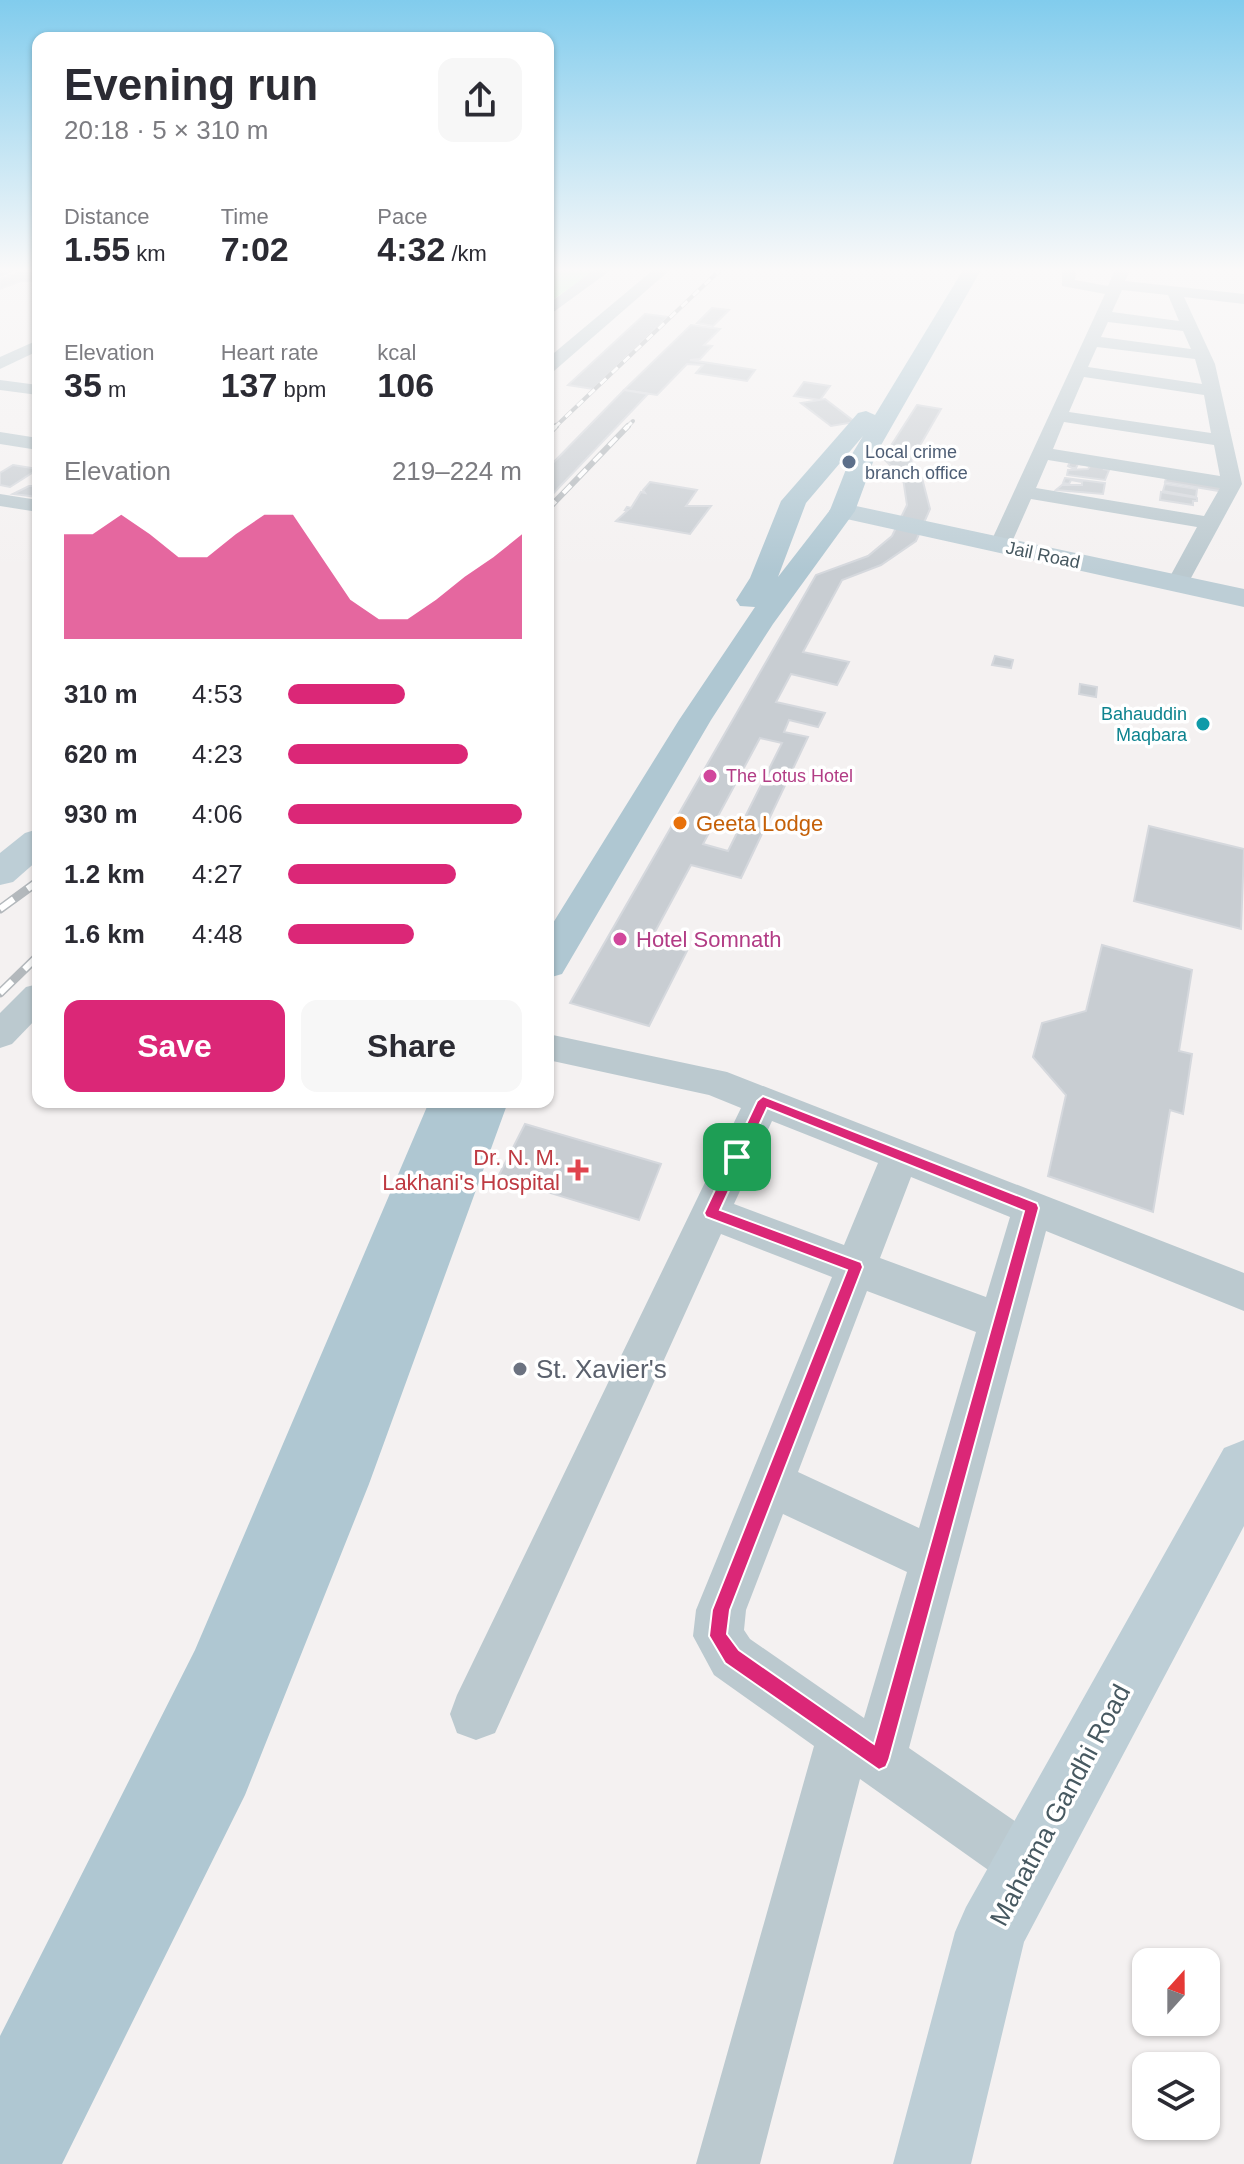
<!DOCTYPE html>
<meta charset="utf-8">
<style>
body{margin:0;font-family:Arial,sans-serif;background:#f7f7f7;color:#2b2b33;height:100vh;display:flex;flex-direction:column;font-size:30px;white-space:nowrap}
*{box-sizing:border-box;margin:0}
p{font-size:26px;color:#7c7c81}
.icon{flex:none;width:44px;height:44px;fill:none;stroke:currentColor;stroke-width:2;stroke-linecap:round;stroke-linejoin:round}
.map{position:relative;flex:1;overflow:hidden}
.side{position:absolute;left:32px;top:32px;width:522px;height:1076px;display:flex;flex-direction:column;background:#fff;border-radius:16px;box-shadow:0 2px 6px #0004}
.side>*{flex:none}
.needle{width:52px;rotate:21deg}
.fabs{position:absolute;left:1132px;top:1948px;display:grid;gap:16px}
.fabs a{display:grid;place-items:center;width:88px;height:88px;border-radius:16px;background:#fff;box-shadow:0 2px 6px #0004;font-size:40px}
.pin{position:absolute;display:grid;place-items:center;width:68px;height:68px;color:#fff;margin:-34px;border-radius:16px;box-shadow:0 4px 12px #0006}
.round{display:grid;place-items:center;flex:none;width:84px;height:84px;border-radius:16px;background:#f7f7f7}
.headline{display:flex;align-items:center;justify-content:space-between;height:136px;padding:0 32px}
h1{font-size:44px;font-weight:600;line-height:60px}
.stats{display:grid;grid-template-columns:repeat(3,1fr);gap:12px;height:136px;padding:8px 32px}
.stats div{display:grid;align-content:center}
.stats b{font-size:34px;font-weight:600}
.stats small{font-size:22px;font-weight:400}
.stats p{font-size:22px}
.chart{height:224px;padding:16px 32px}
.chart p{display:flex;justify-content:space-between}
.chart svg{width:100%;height:144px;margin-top:8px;fill:#db2777;opacity:.7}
.button{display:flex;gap:16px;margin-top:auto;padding:16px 32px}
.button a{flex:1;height:92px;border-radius:16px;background:#db2777;color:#fff;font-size:32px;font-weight:600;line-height:92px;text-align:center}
.button a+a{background:#f7f7f7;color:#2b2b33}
ul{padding:0 32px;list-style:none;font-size:26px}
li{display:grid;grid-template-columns:128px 96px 1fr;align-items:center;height:60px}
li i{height:20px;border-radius:10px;background:#db2777}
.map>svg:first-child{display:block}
.green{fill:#bdf4c9}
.building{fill:#c8cdd2;stroke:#d5d8dd;stroke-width:2;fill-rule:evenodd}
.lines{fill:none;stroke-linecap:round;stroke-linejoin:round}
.street{fill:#bbc9cf;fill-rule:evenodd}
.secondary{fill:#bdced6;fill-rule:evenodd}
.primary{fill:#afc7d2;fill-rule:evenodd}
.rail-far3-casing{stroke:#b3b8bc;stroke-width:4}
.rail-far2-casing{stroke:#b3b8bc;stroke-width:6}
.rail-far1-casing{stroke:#b3b8bc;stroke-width:7}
.rail-casing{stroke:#b3b8bc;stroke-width:9}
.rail-far3{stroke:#fff;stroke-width:3;stroke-dasharray:8;stroke-linecap:butt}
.rail-far2{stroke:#fff;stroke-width:4;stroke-dasharray:11;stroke-linecap:butt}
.rail-far1{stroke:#fff;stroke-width:5;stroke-dasharray:14;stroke-linecap:butt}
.rail{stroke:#fff;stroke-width:6;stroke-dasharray:17;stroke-linecap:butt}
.route{fill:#db2777;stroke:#fff;stroke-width:2;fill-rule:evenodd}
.service-dot{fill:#5c6f8a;stroke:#fff;stroke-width:3}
.culture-dot{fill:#0f9aa8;stroke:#fff;stroke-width:3}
.hotel-dot{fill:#d1479c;stroke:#fff;stroke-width:3}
.food-dot{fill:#e8710a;stroke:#fff;stroke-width:3}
.health-dot{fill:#e0444e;stroke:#fff;stroke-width:3}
.worship-dot{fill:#6b7280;stroke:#fff;stroke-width:3}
.labels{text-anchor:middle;stroke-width:7;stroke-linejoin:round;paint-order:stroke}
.far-service-label{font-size:18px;fill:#4e5e75;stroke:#fff;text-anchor:start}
.far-street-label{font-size:18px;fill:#475961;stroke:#fff}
.far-culture-label{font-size:18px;fill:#0d838f;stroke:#fff;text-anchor:end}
.far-hotel-label{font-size:18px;fill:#b23c85;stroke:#fff;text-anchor:start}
.food-label{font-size:22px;fill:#c56008;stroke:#fff;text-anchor:start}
.hotel-label{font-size:22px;fill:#b23c85;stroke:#fff;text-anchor:start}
.health-label{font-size:22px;fill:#be3a42;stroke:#fff;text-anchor:end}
.near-worship-label{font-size:26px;fill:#5b616d;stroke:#fff;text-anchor:start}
.near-street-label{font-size:26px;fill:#475961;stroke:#fff}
</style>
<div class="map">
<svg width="1244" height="2164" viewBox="0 0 1244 2164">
<rect width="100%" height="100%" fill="#f4f1f1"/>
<!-- green -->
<polygon class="green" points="548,271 594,271 548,303"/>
<!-- building -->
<g class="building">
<polygon points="23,271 38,272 38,281 21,281 0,289 0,279"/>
<polygon points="712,308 729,310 713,326 697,323"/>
<polygon points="645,314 668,317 593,389 568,385"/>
<polygon points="691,325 720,329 704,345 712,346 700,359 690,360 755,370 747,381 696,373 703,365 687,364 657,395 624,390"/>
<polygon points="804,382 830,386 820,400 794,396"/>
<polygon points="624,390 648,394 548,499 548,468"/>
<polygon points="825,399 855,422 831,426 801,403"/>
<path d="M917,405l24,4 -30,52 11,17 8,31 -14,32 -35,24 -39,15 -39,72 46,10 -12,23 -46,-11 -15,28 49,11 -7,14 -29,-7 -5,12 24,5 -67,141 -50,-13 -41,76 37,10 -38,75 -79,-23 246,-428 52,-19 24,-20 15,-31 -4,-27 -20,-20zM760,738l22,5 -54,108 -25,-7z"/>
<polygon points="1070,462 1109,468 1103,469 1109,470 1105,480 1067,475 1068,470 1088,469 1090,466 1078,464 1076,468 1072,468 1068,466"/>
<polygon points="13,465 38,469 10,487 0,485 0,473"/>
<polygon points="1167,475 1227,485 1225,492 1165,482"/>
<polygon points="1065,478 1105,483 1103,494 1056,490 1062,485 1082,485 1082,482 1071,480 1069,484 1063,483"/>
<polygon points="650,482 697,490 686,506 711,506 690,534 616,521 628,510 625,510 627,507 631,508 641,492 645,493 643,490"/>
<polygon points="1165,484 1197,489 1196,497 1163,491"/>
<polygon points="29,486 38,486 38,497 13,494"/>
<polygon points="1161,492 1197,498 1197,501 1193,501 1193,505 1160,500"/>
<polygon points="995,656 1013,660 1011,668 992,665"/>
<polygon points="1080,684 1097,687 1096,697 1079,694"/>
<polygon points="1149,826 1244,849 1241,929 1134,901"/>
<polygon points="1102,945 1192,970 1179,1051 1192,1054 1183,1114 1170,1110 1153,1212 1048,1176 1066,1095 1033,1057 1042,1023 1086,1011"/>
<polygon points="525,1124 661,1164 639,1220 498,1177"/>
</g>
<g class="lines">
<!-- street -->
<g class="street">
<polygon points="0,270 17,270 0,277"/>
<polygon points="594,270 611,270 548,316 548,304"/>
<polygon points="653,270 670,270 554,371 548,372 548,358"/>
<path d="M1062,270h14l-1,10 33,6 7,-16h15l-5,11 119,13v10l-60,-7 31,67 27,120 -57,105h-16l-3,-5 31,-57 -166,-28 -23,52h-16l-3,-5 116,-252 -43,-8zM1122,290l46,5 11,26 -67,-9zM1108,322l75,9 8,18 -90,-12zM1097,347l98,12 7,25 -114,-17zM1084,377l120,18 7,38 -142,-21zM1064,422l150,23 6,31 -167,-27zM1048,460l172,28 -16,28 -168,-28z"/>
<polygon points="38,340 38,351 0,369 0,357"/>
<polygon points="0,380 38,385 38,395 0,390"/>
<polygon points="0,432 38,438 38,450 0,444"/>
<polygon points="0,494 38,500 38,512 0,506"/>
<polygon points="38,984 38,1017 12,1044 0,1048 0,1013 26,987"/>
<path d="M548,1034l179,38 517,201v38l-198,-80 -137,517 139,96 8,20 -8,20 -20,8 -20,-8 -148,-105 -100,385h-64l118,-418 -100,-71 -21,-39 3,-26 136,-333 -111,-43 -226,499 -19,7 -19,-7 -7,-19 7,-19 284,-587 -32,-13 -161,-35zM772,1121l106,42 -34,82 -110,-41zM911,1177l99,40 -24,80 -106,-39zM867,1291l109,41 -57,196 -121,-56zM783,1514l124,58 -43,146 -114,-79 -6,-9 2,-20z"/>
</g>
<!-- secondary -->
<g class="secondary">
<polygon points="842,503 1244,589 1244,607 833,516 829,511 833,506"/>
<polygon points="38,829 38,860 13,882 0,885 0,853 25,833"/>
<polygon points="1244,1440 1244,1526 1024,1942 971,2164 893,2164 955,1932 966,1907 1224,1448"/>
</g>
<!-- primary -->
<g class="primary">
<path d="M963,270h18l-105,184 -21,57 -82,113 -62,96 -149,254 -14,4v-47l131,-211 76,-113 -15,-1 -4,-6 14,-22 31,-77 77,-88 8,-2 9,4zM863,436l-11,18 -22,56 -52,67 28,-74z"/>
<polygon points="429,1102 508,1102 369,1484 245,1795 62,2164 0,2164 0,2036 195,1650"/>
</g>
<!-- rail-far3 casing -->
<g class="rail-far3-casing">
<g id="rail-far3">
<polyline points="554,428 720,270"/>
<polyline points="626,428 633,421"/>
</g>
</g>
<!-- rail-far2 casing -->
<g class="rail-far2-casing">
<g id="rail-far2">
<polyline points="548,434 556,426"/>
<polyline points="548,509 628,426"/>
</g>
</g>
<!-- rail-far1 casing -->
<g class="rail-far1-casing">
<polyline id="rail-far1" points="34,884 38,881"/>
</g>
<!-- rail casing -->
<g class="rail-casing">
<g id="rail">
<polyline points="0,909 37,882"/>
<polyline points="0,993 38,956"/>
</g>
</g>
<!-- rail-far3 -->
<use href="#rail-far3" class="rail-far3"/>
<!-- rail-far2 -->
<use href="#rail-far2" class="rail-far2"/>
<!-- rail-far1 -->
<use href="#rail-far1" class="rail-far1"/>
<!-- rail -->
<use href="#rail" class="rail"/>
</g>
<!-- sky -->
<linearGradient id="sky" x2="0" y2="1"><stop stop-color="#81cced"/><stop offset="0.47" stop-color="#faf9f9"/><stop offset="1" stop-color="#faf9f9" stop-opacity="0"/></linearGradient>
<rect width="1244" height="573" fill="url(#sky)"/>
<!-- route -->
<path class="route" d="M763,1096l274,107 2,5 -150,552 -3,7 -7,3 -154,-107 -16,-27 3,-26 135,-340 -141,-53 -2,-4 53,-112zM767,1108l257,103 -150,533 -135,-94 -12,-16 3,-24 133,-343 -2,-5 -141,-52z"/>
<!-- markers -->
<circle class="service-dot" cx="849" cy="462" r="8"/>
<circle class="culture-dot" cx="1203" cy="724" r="8"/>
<g class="hotel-dot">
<circle cx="710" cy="776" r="8"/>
<circle cx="620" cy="939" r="8"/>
</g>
<circle class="food-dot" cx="680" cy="823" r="8"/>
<path class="health-dot" d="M574 1158h8v8h8v8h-8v8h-8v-8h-8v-8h8z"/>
<circle class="worship-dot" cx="520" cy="1369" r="8"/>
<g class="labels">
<!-- far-service labels -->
<g class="far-service-label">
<text x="865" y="458">Local crime<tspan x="865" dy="21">branch office</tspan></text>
</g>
<!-- far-street labels -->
<g class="far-street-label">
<text transform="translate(1043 555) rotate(12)" y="6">Jail Road</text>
</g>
<!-- far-culture labels -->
<g class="far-culture-label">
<text x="1187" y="720">Bahauddin<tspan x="1187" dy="21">Maqbara</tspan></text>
</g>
<!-- far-hotel labels -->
<g class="far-hotel-label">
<text x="726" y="782">The Lotus Hotel</text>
</g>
<!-- food labels -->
<g class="food-label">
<text x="696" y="831">Geeta Lodge</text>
</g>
<!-- hotel labels -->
<g class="hotel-label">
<text x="636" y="947">Hotel Somnath</text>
</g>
<!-- health labels -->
<g class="health-label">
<text x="560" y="1165">Dr. N. M.<tspan x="560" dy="25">Lakhani's Hospital</tspan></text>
</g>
<!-- near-worship labels -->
<g class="near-worship-label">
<text x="536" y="1378">St. Xavier's</text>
</g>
<!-- near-street labels -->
<g class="near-street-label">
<text transform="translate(1060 1805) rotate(-62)" y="9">Mahatma Gandhi Road</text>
</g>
</g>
</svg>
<div class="fabs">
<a><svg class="needle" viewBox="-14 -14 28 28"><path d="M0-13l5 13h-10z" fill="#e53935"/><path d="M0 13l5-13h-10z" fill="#7c7c81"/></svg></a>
<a><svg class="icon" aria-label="layers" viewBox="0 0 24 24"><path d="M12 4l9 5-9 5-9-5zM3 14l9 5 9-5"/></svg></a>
</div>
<div class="pin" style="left:737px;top:1157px;background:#1e9e55"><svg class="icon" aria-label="arrive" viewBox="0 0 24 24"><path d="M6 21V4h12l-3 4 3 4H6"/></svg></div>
<section class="side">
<div class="headline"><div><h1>Evening run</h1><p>20:18 · 5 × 310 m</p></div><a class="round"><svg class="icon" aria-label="share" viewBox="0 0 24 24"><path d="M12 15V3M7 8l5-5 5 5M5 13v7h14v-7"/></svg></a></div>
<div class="stats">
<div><p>Distance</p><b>1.55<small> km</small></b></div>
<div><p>Time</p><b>7:02</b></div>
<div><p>Pace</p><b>4:32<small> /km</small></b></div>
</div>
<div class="stats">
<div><p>Elevation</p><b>35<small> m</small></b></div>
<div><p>Heart rate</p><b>137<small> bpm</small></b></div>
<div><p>kcal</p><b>106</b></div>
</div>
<div class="chart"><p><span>Elevation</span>219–224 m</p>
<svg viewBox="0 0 160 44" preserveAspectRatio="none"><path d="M0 44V12L10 12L20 6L30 12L40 19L50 19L60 12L70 6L80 6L90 19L100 32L110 38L120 38L130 32L140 25L150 19L160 12V44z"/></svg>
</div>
<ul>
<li><b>310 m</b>4:53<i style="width:50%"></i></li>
<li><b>620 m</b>4:23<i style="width:77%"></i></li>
<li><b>930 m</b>4:06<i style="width:100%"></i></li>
<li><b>1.2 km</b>4:27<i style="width:72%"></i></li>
<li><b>1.6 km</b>4:48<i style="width:54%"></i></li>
</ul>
<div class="button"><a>Save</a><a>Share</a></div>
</section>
</div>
